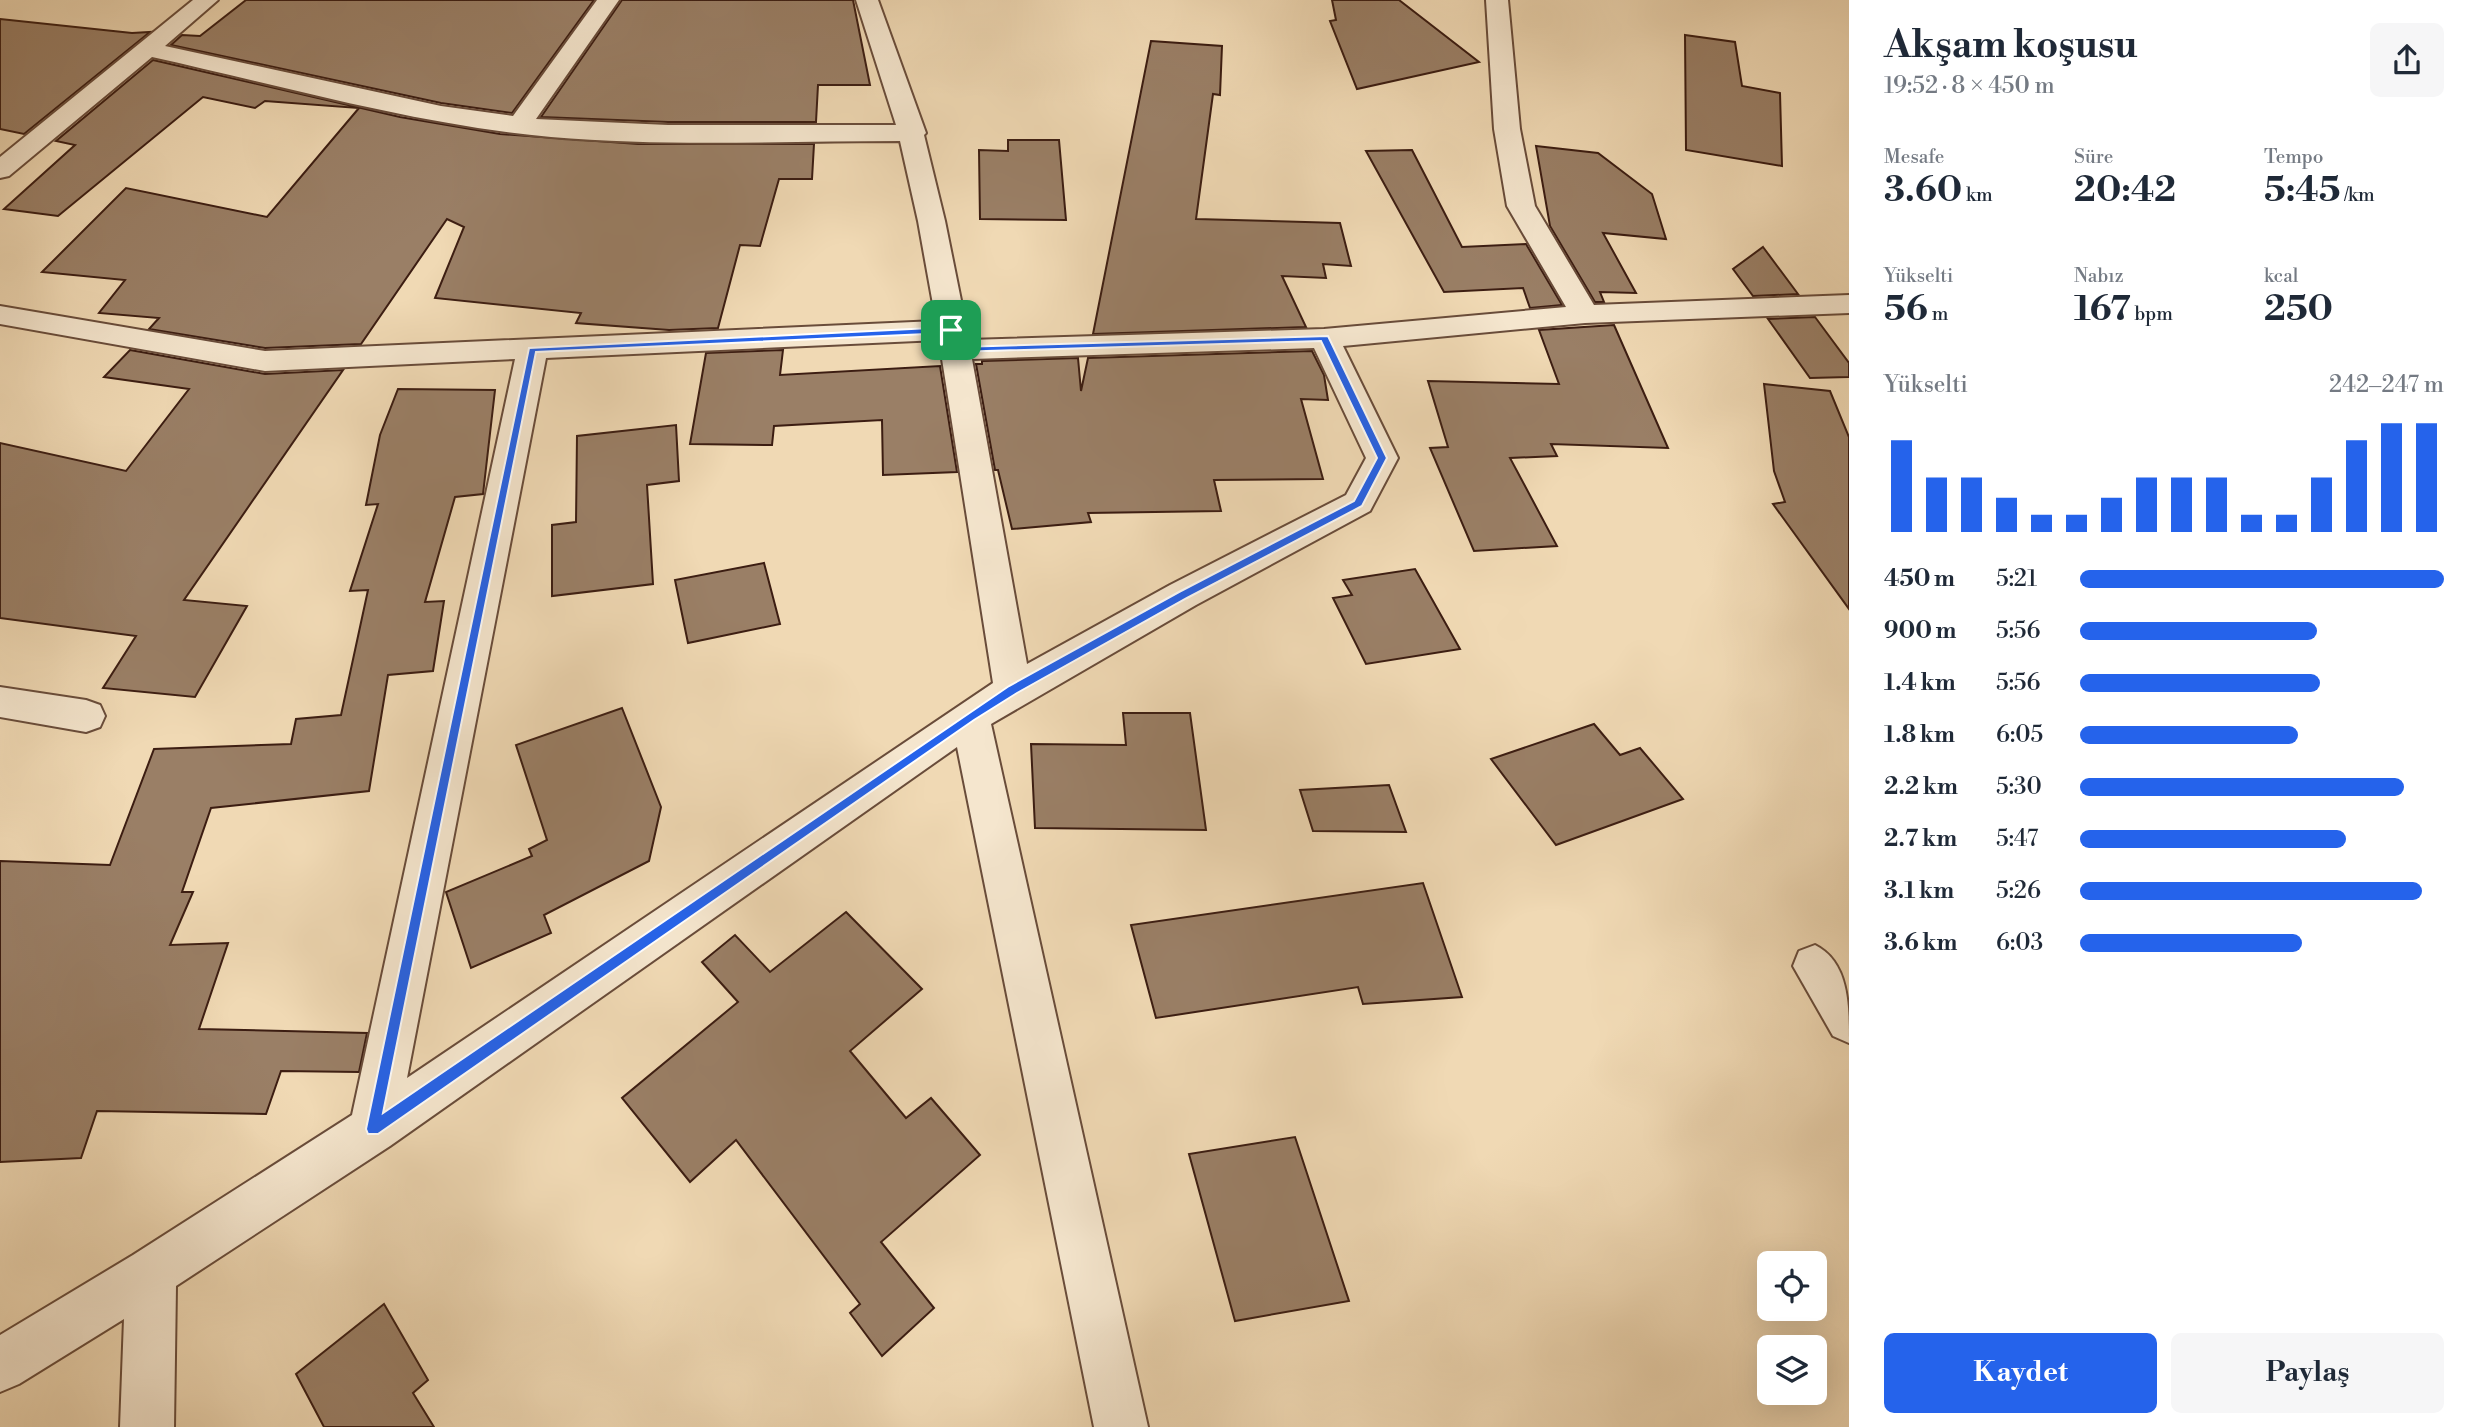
<!DOCTYPE html>
<html lang="tr">
<meta charset="utf-8">
<style>
body{margin:0;font-family:"Libre Bodoni",serif;background:#f6f6f7;color:#1f2937;height:100vh;display:flex;flex-direction:column;font-size:26px;white-space:nowrap}
*{box-sizing:border-box;margin:0}
p{font-size:23px;color:#747a83}
.icon{flex:none;width:38px;height:38px;fill:none;stroke:currentColor;stroke-width:2;stroke-linecap:round;stroke-linejoin:round}
.map{position:relative;flex:1;overflow:hidden}
.drawer{display:flex;flex-direction:column;background:#fff;width:630px}
.drawer>*{flex:none}
.controls{position:absolute;left:1757px;top:1251px;display:grid;gap:14px}
.controls a{display:grid;place-items:center;width:70px;height:70px;border-radius:10px;background:#fff;box-shadow:0 7px 28px #0002;font-size:35px}
.pin{position:absolute;display:grid;place-items:center;width:60px;height:60px;color:#fff;margin:-30px;border-radius:14px;box-shadow:0 4px 10px #0006}
.round{display:grid;place-items:center;flex:none;width:74px;height:74px;border-radius:10px;background:#f6f6f7}
.summary{display:flex;align-items:center;justify-content:space-between;height:119px;padding:0 35px}
h1{font-size:38px;font-weight:800;line-height:52px}
.figures{display:grid;grid-template-columns:repeat(3,1fr);gap:10px;height:119px;padding:7px 35px}
.figures div{display:grid;align-content:center}
.figures b{font-size:35px;font-weight:800}
.figures small{font-size:19px;font-weight:400}
.figures p{font-size:19px}
.chart{height:196px;padding:14px 35px}
.chart p{display:flex;justify-content:space-between}
.chart svg{width:100%;height:126px;margin-top:7px;stroke:#2563eb;stroke-width:6}
.action{display:flex;gap:14px;margin-top:auto;padding:14px 35px}
.action a{flex:1;height:80px;border-radius:10px;background:#2563eb;color:#fff;font-size:28px;font-weight:800;line-height:80px;text-align:center}
.action a+a{background:#f6f6f7;color:#1f2937}
ul{padding:0 35px;list-style:none;font-size:23px}
li{display:grid;grid-template-columns:112px 84px 1fr;align-items:center;height:52px}
li i{height:18px;border-radius:9px;background:#2563eb}
main{display:flex;flex:1;min-height:0}
.map>svg:first-child{display:block}
.building{fill:#9a7f66;stroke:#3c1d12;stroke-width:2}
.lines{fill:none;stroke-linecap:round;stroke-linejoin:round}
.minor-casing{stroke:#694c3a;stroke-width:4}
.minor{fill:#f5e6ce;fill-rule:evenodd}
.route{fill:#2563eb;stroke:#fff;stroke-width:2;fill-rule:evenodd}
</style>
<main>
<div class="map">
<svg width="1849" height="1427" viewBox="0 0 1849 1427">
<rect width="100%" height="100%" fill="#f0d9b4"/>
<filter id="stains"><feTurbulence type="fractalNoise" baseFrequency=".00286" numOctaves="4"/><feColorMatrix values="0 0 0 0 .2 0 0 0 0 .09 0 0 0 0 .02 0 0 0 .5 -.17"/></filter>
<radialGradient id="worn" r=".72"><stop offset=".6" stop-color="#630" stop-opacity="0"/><stop offset="1" stop-color="#630" stop-opacity=".3"/></radialGradient>
<!-- building -->
<g class="building">
<polygon points="246,0 594,0 512,113 441,103 171,45 182,35 200,36"/>
<polygon points="622,0 853,0 870,85 818,85 816,122 668,122 541,117"/>
<polygon points="1332,0 1399,0 1479,62 1357,89 1330,21 1336,20"/>
<polygon points="0,19 132,33 150,32 24,134 0,129"/>
<polygon points="1685,35 1735,42 1742,86 1780,93 1782,166 1686,150"/>
<polygon points="1151,41 1222,46 1220,95 1213,94 1196,219 1340,223 1351,266 1323,264 1326,278 1282,276 1306,327 1093,334"/>
<polygon points="153,60 400,117 500,134 638,144 814,144 812,179 779,179 760,246 740,245 718,328 669,330 576,323 581,313 435,298 464,227 447,219 361,344 265,348 149,329 159,318 99,313 125,280 42,272 126,188 267,217 359,108 265,101 255,108 203,97 58,216 4,209 75,145 56,141"/>
<polygon points="1008,140 1059,140 1066,220 980,219 979,150 1008,151"/>
<polygon points="1536,146 1598,153 1652,194 1666,239 1603,233 1636,293 1600,292 1604,302 1595,302 1550,226"/>
<polygon points="1412,150 1462,247 1526,244 1562,305 1530,308 1523,288 1444,292 1366,151"/>
<polygon points="1763,247 1798,294 1753,296 1733,269"/>
<polygon points="1815,317 1849,363 1849,377 1810,378 1768,319"/>
<polygon points="1614,325 1668,448 1551,444 1557,456 1510,458 1557,546 1474,551 1430,448 1448,447 1428,381 1559,384 1539,330"/>
<polygon points="130,350 265,374 343,370 184,600 247,606 195,697 103,688 136,636 0,618 0,443 126,471 189,389 104,377"/>
<polygon points="783,350 780,375 940,366 957,472 883,475 882,420 774,426 772,445 690,444 706,353"/>
<polygon points="1312,351 1324,375 1328,400 1301,399 1323,479 1214,480 1221,511 1088,513 1091,522 1012,529 998,470 995,470 976,364 982,364 982,361 1078,358 1081,391 1088,358"/>
<polygon points="1764,384 1830,391 1849,437 1849,609 1773,504 1785,502 1774,471"/>
<polygon points="398,389 495,390 483,494 455,497 425,602 444,601 433,671 388,675 369,791 211,808 182,892 193,892 170,945 228,943 199,1029 367,1033 359,1072 281,1071 266,1114 97,1111 81,1158 0,1162 0,861 110,865 154,749 291,744 296,719 341,715 368,590 350,591 378,504 366,505 380,435"/>
<polygon points="676,425 679,481 647,485 653,584 552,596 552,525 576,522 577,436"/>
<polygon points="764,563 780,624 688,643 675,580"/>
<polygon points="1415,569 1460,649 1366,664 1333,598 1352,595 1343,580"/>
<polygon points="622,708 661,807 649,861 544,915 551,933 471,968 446,892 532,856 529,849 547,840 516,745"/>
<polygon points="1123,713 1190,713 1206,830 1035,828 1031,744 1126,745"/>
<polygon points="1594,724 1620,755 1640,748 1683,799 1556,845 1491,759"/>
<polygon points="1389,785 1406,832 1313,831 1300,790"/>
<polygon points="1423,883 1462,997 1363,1004 1358,987 1156,1018 1131,925"/>
<polygon points="846,912 922,989 850,1051 906,1118 931,1098 980,1155 881,1242 934,1308 882,1356 850,1313 860,1304 736,1140 690,1182 622,1098 738,1002 702,962 735,935 770,972"/>
<polygon points="1295,1137 1349,1301 1235,1321 1189,1154"/>
<polygon points="384,1304 428,1380 413,1393 434,1427 324,1427 296,1374"/>
</g>
<g class="lines">
<!-- minor casing -->
<g class="minor-casing">
<g id="minor">
<path d="M193,0h25l-53,46 276,60 72,10 84,-116h22l-83,119 132,6h228l-40,-125h22l48,133 -2,2 21,86 24,119 355,-11 242,-22 -59,-101 -13,-77 -8,-129h22l12,129 15,77 59,99 255,-10v18l-264,10 -242,23 55,112 -28,53 -174,94 -205,119 157,703h-54l-137,-680 -567,399 -214,140 -2,141h-54l4,-108 -105,65 -19,8v-57l133,-80 219,-140 163,-756 -250,12 -265,-47v-18l265,45 671,-30 -18,-100 -18,-80c-116,0 -234,6 -349,-4 -134,-12 -268,-51 -399,-80l-143,119 -9,2v-21zM939,340l54,343 -586,395 139,-720zM1314,348l52,110 -20,37 -176,90 -143,79 -55,-305z"/>
<polygon points="0,687 86,700 100,705 105,716 100,727 86,732 0,717"/>
<path d="M1815,945c34,17 34,60 34,98l-16,-7 -40,-70 6,-15z"/>
</g>
</g>
<!-- minor -->
<use href="#minor" class="minor"/>
</g>
<!-- route -->
<path class="route" d="M951,327l5,3 3,17 369,-11 59,122 -25,48 -175,92 -170,95 -43,27 -596,414h-10l-2,-5 163,-781zM948,333l3,16 4,3 366,-11 56,117 -23,43 -175,91 -170,94 -626,427 153,-761z"/>
<rect width="100%" height="100%" filter="url(#stains)"/>
<rect width="100%" height="100%" fill="url(#worn)"/>
</svg>
<div class="controls">
<a><svg class="icon" aria-label="locate" viewBox="0 0 24 24"><circle cx="12" cy="12" r="6"/><path d="M12 2v4M12 18v4M2 12h4M18 12h4"/></svg></a>
<a><svg class="icon" aria-label="layers" viewBox="0 0 24 24"><path d="M12 4l9 5-9 5-9-5zM3 14l9 5 9-5"/></svg></a>
</div>
<div class="pin" style="left:951px;top:330px;background:#1e9e55"><svg class="icon" aria-label="arrive" viewBox="0 0 24 24"><path d="M6 21V4h12l-3 4 3 4H6"/></svg></div>
</div>
<section class="drawer">
<div class="summary"><div><h1>Akşam koşusu</h1><p>19:52 · 8 × 450 m</p></div><a class="round"><svg class="icon" aria-label="share" viewBox="0 0 24 24"><path d="M12 15V3M7 8l5-5 5 5M5 13v7h14v-7"/></svg></a></div>
<div class="figures">
<div><p>Mesafe</p><b>3.60<small> km</small></b></div>
<div><p>Süre</p><b>20:42</b></div>
<div><p>Tempo</p><b>5:45<small> /km</small></b></div>
</div>
<div class="figures">
<div><p>Yükselti</p><b>56<small> m</small></b></div>
<div><p>Nabız</p><b>167<small> bpm</small></b></div>
<div><p>kcal</p><b>250</b></div>
</div>
<div class="chart"><p><span>Yükselti</span>242–247 m</p>
<svg viewBox="0 0 160 44" preserveAspectRatio="none"><path d="M5 44V12M15 44V25M25 44V25M35 44V32M45 44V38M55 44V38M65 44V32M75 44V25M85 44V25M95 44V25M105 44V38M115 44V38M125 44V25M135 44V12M145 44V6M155 44V6"/></svg>
</div>
<ul>
<li><b>450 m</b>5:21<i style="width:100%"></i></li>
<li><b>900 m</b>5:56<i style="width:65%"></i></li>
<li><b>1.4 km</b>5:56<i style="width:66%"></i></li>
<li><b>1.8 km</b>6:05<i style="width:60%"></i></li>
<li><b>2.2 km</b>5:30<i style="width:89%"></i></li>
<li><b>2.7 km</b>5:47<i style="width:73%"></i></li>
<li><b>3.1 km</b>5:26<i style="width:94%"></i></li>
<li><b>3.6 km</b>6:03<i style="width:61%"></i></li>
</ul>
<div class="action"><a>Kaydet</a><a>Paylaş</a></div>
</section>
</main>
